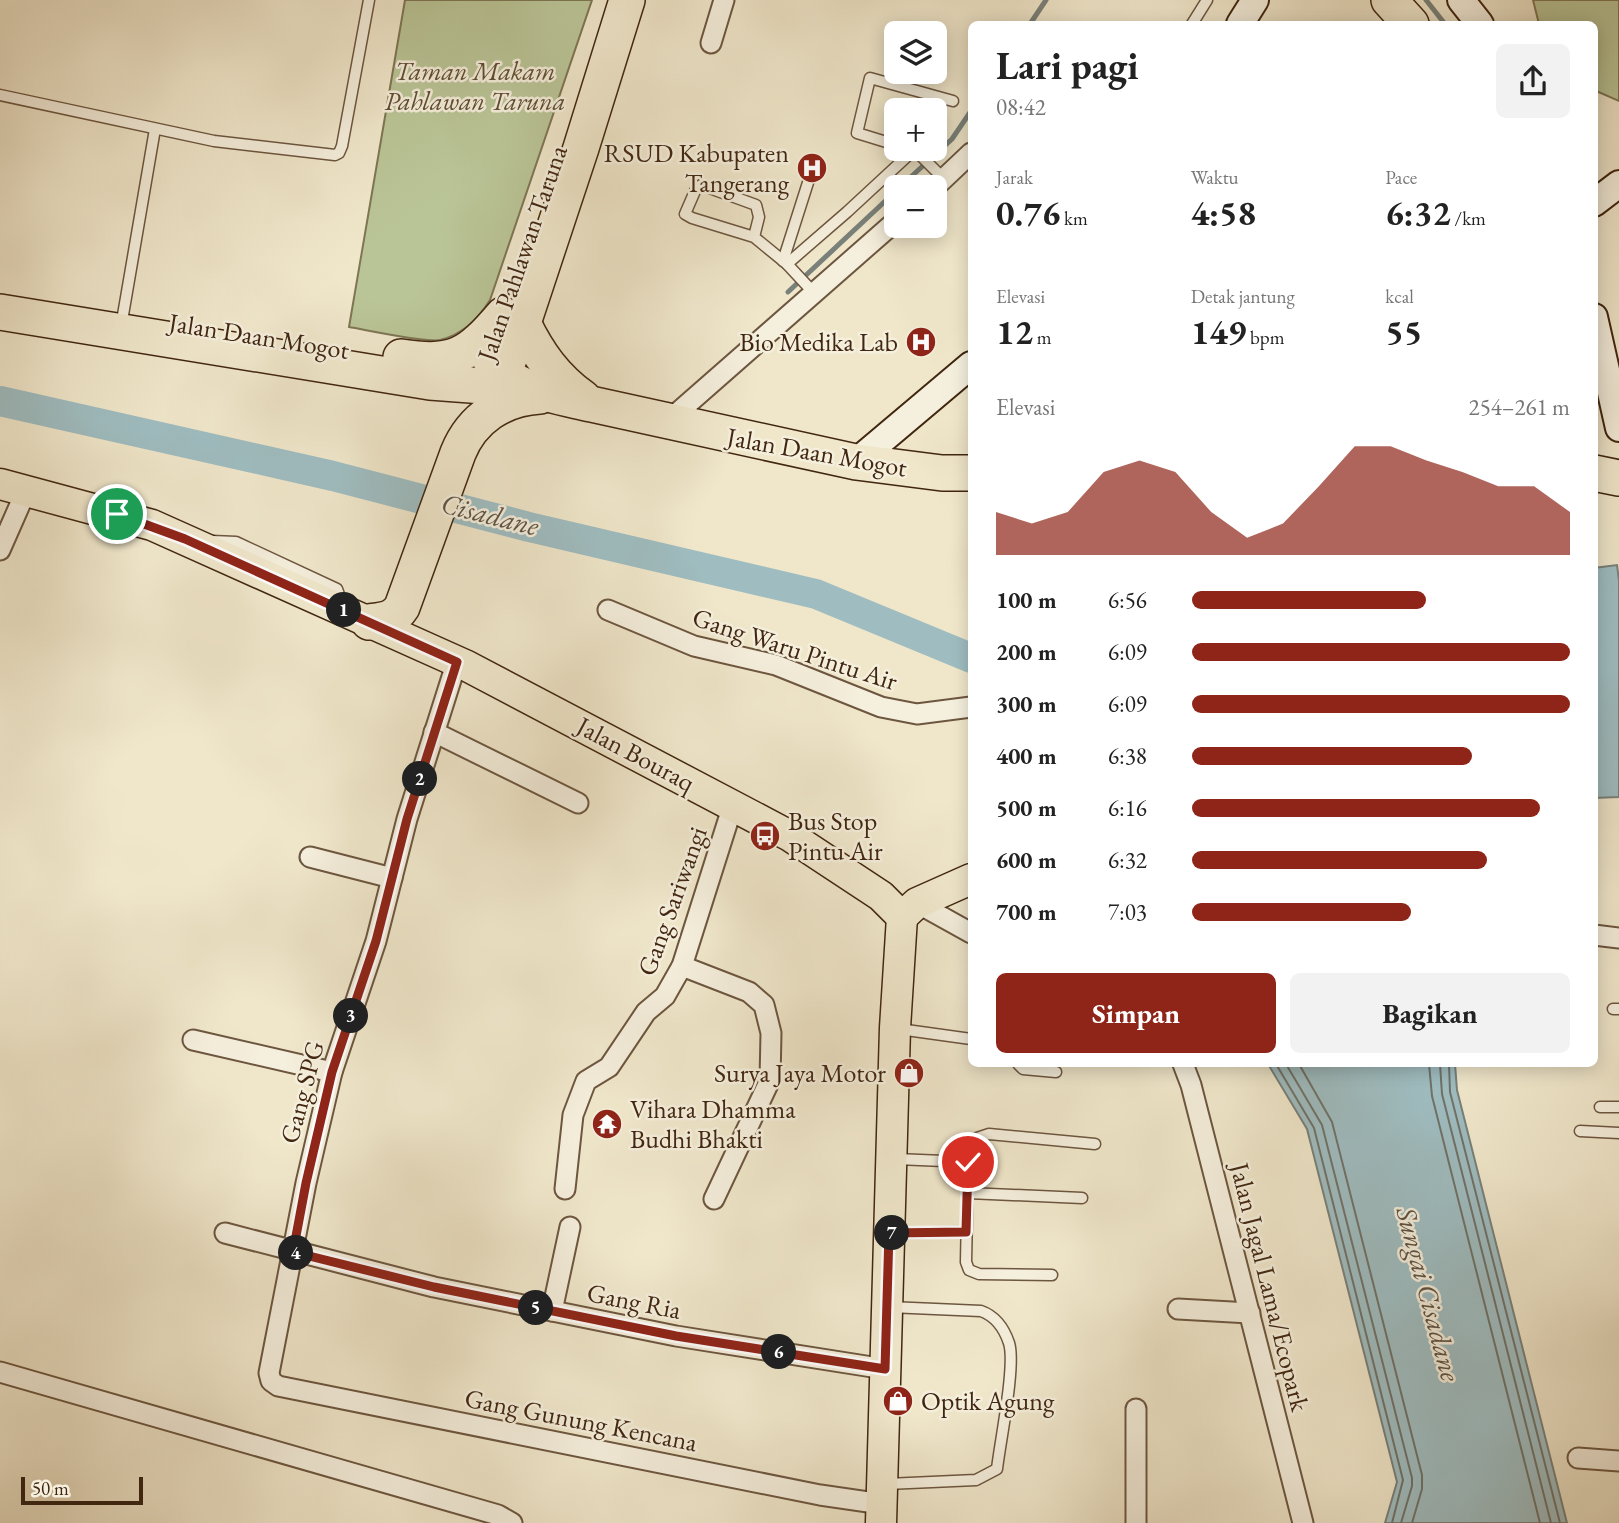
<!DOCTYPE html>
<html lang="id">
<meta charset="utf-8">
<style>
body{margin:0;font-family:"EB Garamond",serif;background:#f2f2f2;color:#222;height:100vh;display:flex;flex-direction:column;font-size:26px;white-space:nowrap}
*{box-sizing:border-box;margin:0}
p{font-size:23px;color:#767676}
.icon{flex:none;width:38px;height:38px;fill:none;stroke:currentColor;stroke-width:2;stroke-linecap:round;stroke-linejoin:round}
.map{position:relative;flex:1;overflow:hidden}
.panel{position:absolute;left:968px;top:21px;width:630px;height:1046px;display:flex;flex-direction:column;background:#fff;border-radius:10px;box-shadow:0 4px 18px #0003}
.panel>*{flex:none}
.tools{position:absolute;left:884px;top:21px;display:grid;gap:14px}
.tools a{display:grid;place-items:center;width:63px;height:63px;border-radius:10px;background:#fff;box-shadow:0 4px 18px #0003;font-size:35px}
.scale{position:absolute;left:21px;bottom:18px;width:122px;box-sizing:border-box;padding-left:7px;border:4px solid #412610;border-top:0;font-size:19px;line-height:24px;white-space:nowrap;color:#412610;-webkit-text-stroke:5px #f5efdd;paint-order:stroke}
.pin{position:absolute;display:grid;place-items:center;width:60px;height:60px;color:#fff;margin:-30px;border:4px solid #fff;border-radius:50%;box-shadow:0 2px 7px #0007}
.km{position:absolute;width:35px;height:35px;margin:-18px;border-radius:50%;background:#222;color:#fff;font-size:19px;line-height:35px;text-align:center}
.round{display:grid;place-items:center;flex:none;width:74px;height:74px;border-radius:10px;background:#f2f2f2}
.head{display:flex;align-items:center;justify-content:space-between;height:119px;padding:0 28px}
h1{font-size:38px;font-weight:700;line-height:52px}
.metrics{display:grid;grid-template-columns:repeat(3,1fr);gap:10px;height:119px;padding:7px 28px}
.metrics div{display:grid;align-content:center}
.metrics b{font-size:35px;font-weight:700}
.metrics small{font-size:19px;font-weight:400}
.metrics p{font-size:19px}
.chart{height:196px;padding:14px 28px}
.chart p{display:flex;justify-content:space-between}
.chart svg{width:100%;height:126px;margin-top:7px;fill:#8f2418;opacity:.7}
.action{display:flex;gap:14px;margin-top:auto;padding:14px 28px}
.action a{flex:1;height:80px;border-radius:10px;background:#8f2418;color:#fff;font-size:28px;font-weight:700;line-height:80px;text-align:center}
.action a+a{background:#f2f2f2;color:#222}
ul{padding:0 28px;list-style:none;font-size:23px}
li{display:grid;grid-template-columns:112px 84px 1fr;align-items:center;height:52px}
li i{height:18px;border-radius:9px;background:#8f2418}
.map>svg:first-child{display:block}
.green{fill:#bac597;stroke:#7e7654;stroke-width:2}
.water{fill:#9fbdc1;stroke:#79817a;stroke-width:2}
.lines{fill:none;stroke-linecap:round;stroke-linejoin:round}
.shore{stroke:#707268;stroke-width:2}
.stream{stroke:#79817a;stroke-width:5}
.river{stroke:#9fbdc1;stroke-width:30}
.lane-casing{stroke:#6d563f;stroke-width:13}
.street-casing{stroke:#6d563f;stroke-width:23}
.secondary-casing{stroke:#412610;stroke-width:30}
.primary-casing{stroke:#412610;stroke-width:33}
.highway-casing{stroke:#412610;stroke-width:38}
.lane{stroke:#f5efdd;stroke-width:10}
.street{stroke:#f5efdd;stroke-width:19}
.secondary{stroke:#f5efdd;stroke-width:26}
.primary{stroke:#f0e7cb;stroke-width:30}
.highway{stroke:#f0e7cb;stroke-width:35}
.route-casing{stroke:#fff;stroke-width:14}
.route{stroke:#8f2418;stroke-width:9}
.labels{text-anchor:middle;stroke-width:5;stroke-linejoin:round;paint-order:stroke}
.park-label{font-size:26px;font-style:italic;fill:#5f4e32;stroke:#f5efdd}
.poi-label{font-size:26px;fill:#412610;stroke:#f5efdd;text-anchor:end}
.street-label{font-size:26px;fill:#412610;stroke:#f5efdd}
.water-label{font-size:28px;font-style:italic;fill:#5d5345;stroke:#f5efdd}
</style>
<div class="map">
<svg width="1619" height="1523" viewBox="0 0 1619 1523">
<rect width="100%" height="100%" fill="#f0e7cb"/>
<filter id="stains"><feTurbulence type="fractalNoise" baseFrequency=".00286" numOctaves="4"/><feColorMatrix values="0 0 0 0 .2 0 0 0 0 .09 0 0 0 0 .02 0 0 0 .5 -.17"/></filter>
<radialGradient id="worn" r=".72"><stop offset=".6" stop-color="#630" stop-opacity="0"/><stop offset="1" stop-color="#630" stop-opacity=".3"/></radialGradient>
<!-- green -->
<g class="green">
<path d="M405,0h187l-102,300c-12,19 -28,35 -50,40 -13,3 -73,-10 -91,-13z"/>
<polygon points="1533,0 1619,0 1619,101 1594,90 1594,24 1539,24"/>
</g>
<!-- water -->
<g class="water">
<polygon points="1617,565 1619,581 1619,797 1594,798 1594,568"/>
<polygon points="1268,1064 1455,1064 1457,1090 1567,1523 1385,1523 1397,1482 1307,1129"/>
</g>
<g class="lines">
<!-- shore -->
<g class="shore">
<polyline points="1276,1064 1314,1128 1403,1480 1392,1523"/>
<polyline points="1286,1064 1322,1125 1412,1478 1412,1486 1401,1523"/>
<polyline points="1299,1064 1332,1122 1422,1475 1422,1489 1412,1523"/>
<polyline points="1429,1064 1432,1096 1540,1523"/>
<polyline points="1440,1064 1442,1094 1551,1523"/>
<polyline points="1449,1064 1450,1092 1560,1523"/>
</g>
<!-- stream -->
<g class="stream">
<polyline points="1426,0 1445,24"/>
<polyline points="1030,24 1046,0"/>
<polyline points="900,187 952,139 971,111"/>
<polyline points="788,292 896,191"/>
</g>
<!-- river -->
<polyline class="river" points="0,401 333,476 529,527 816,594 971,658"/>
<!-- lane casing -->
<g class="lane-casing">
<g id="lane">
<polyline points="1192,24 1207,0"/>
<polyline points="0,95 214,141 335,155 339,153 342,146 369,0"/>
<polyline points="896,145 857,133 870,78 953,101"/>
<polyline points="908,149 918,153 944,179"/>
<polyline points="754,237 759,217 756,205 701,185 695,191 685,214 692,218 754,237 787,264 814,293"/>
<polyline points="783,261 812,170"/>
<polyline points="787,264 847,212 914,150"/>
<polyline points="123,315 155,129"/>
<polyline points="212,541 236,542 337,589 342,603"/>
<polyline points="1613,1009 1619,1009"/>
<polyline points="899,1029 971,1039"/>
<polyline points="1018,1064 1023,1069 1056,1072"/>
<polyline points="1600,1107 1619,1107"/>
<polyline points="1580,1131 1619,1133"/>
<polyline points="896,1159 968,1162 971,1140 989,1134 1095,1144"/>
<polyline points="968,1162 966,1262 969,1270 979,1274 1052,1275"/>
<polyline points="968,1193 1082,1198"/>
<polyline points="893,1233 966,1232"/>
<path d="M887,1484l89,-4 21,-11c3,-27 19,-104 12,-126 -5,-15 -14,-27 -28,-32l-92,-4"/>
</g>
</g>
<!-- street casing -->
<g class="street-casing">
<g id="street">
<polyline points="711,43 724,0"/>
<polyline points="934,188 971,153"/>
<polyline points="667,422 896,221"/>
<polyline points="0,550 26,491"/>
<polyline points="608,610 694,646 776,665 881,707 917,714 971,707"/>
<polyline points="457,661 407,819 376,941 332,1072 306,1183 269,1373 271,1381 278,1386 820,1495 882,1504"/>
<polyline points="434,732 578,803"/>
<polyline points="310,857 392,878"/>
<polyline points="917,903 971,933"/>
<polyline points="1594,935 1619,938"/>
<polyline points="682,966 749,992 764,1005 771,1033 770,1080 714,1199"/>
<polyline points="193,1040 332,1072"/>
<polyline points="1183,1064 1191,1085 1303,1523"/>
<polyline points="565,1189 573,1115 586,1081 609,1067 646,1012 665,996 682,966 733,805"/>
<polyline points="225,1233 434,1287 676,1336 885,1369"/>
<polyline points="1178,1309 1250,1313"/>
<polyline points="552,1311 570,1227"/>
<polyline points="0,1372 498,1515 512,1523"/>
<polyline points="1578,1458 1619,1461"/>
<polyline points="1136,1523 1136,1409"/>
</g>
</g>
<!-- secondary casing -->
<g class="secondary-casing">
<g id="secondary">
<polyline points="1461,0 1480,24"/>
<polyline points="1240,24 1255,0"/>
<polyline points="1594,203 1619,184"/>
<polyline points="1594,317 1619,428"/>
<polyline points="856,462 971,365"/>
</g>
</g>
<!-- primary casing -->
<g class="primary-casing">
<g id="primary">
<polyline points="0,484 152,525 467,666 790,836 881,896 902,917"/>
<polyline points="902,917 917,903 971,879"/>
<polyline points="881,1523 895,1028 902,917"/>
</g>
</g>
<!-- highway casing -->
<g class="highway-casing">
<g id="highway">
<polyline points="1389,0 1411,24"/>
<polyline points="0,312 430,382 484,386 493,383 503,374 523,323 581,148 627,0"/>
<path d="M523,323c15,31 32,55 60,75"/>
<path d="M401,357c53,8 67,-1 102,-42"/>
<path d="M489,357c19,33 69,39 102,47l265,58 86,11h29"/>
<polyline points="1594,473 1619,478"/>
<path d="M369,622c14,-2 25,-2 33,-15l56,-154c14,-35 45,-55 82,-57"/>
</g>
</g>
<!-- lane -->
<use href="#lane" class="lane"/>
<!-- street -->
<use href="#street" class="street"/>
<!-- secondary -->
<use href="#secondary" class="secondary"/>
<!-- primary -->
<use href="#primary" class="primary"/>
<!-- highway -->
<use href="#highway" class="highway"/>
</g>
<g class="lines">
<!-- route casing -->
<g class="route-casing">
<polyline id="route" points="117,514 185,539 457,662 407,819 376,941 332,1072 306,1183 293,1252 434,1287 676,1336 885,1369 889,1233 966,1232 968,1162"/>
</g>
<!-- route -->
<use href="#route" class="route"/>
</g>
<!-- icons -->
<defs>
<g id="hospital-disc" transform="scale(1.575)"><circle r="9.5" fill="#8f2418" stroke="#f5efdd"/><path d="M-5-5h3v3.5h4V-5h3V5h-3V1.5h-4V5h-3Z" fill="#fff"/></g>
<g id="bus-disc" transform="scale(1.575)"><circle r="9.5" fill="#8f2418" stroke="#f5efdd"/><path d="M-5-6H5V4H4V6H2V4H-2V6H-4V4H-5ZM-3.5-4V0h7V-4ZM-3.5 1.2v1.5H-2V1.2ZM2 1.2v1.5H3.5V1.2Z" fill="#fff"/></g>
<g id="shop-disc" transform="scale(1.575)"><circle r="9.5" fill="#8f2418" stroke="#f5efdd"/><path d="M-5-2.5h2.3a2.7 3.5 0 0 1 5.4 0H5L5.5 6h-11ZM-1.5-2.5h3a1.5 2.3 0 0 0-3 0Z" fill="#fff"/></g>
<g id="temple-disc" transform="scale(1.575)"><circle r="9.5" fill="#8f2418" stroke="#f5efdd"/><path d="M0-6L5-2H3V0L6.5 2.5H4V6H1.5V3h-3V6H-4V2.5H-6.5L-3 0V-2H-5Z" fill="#fff"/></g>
</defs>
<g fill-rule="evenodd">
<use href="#hospital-disc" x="812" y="168"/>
<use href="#hospital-disc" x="921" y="342"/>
<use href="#bus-disc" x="765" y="836"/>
<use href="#shop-disc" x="909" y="1073"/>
<use href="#temple-disc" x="607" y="1124"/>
<use href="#shop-disc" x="898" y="1401"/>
</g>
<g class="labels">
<!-- park labels -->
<g class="park-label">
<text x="475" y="80">Taman Makam<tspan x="475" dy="30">Pahlawan Taruna</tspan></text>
</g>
<!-- poi labels -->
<g class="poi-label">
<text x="789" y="162">RSUD Kabupaten<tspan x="789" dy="30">Tangerang</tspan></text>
<text x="898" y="351">Bio Medika Lab</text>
<text x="788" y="830" text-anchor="start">Bus Stop<tspan x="788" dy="30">Pintu Air</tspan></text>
<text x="886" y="1082">Surya Jaya Motor</text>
<text x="630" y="1118" text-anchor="start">Vihara Dhamma<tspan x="630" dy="30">Budhi Bhakti</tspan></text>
<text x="921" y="1410" text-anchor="start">Optik Agung</text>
</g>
<!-- street labels -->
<g class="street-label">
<text transform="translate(522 253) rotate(-71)" y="9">Jalan Pahlawan Taruna</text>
<text transform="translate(259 336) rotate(9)" y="9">Jalan Daan Mogot</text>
<text transform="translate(817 452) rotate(10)" y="9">Jalan Daan Mogot</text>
<text transform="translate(795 649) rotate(18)" y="9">Gang Waru Pintu Air</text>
<text transform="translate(636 754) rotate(28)" y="9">Jalan Bouraq</text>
<text transform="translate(672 901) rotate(-70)" y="9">Gang Sariwangi</text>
<text transform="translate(302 1092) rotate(-75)" y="9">Gang SPG</text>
<text transform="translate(1270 1287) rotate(76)" y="9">Jalan Jagal Lama/Ecopark</text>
<text transform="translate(634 1301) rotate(11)" y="9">Gang Ria</text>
<text transform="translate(581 1420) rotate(11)" y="9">Gang Gunung Kencana</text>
</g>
<!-- water labels -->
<g class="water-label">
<text transform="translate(490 514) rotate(14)" y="10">Cisadane</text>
<text transform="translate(1429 1294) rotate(75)" y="10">Sungai Cisadane</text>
</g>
</g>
<rect width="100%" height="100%" filter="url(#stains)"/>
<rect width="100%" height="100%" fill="url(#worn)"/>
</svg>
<div class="tools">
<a><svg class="icon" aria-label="layers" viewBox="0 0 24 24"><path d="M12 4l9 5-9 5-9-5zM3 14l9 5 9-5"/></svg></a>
<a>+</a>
<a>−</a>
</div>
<div class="scale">50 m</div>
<div class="pin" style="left:117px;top:514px;background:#1e9e55"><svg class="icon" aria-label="arrive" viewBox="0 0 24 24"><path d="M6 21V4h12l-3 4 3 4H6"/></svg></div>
<div class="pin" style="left:968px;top:1162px;background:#d93025"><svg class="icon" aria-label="check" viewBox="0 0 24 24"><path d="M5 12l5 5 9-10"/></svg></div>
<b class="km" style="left:344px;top:610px">1</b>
<b class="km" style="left:420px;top:779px">2</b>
<b class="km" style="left:351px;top:1016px">3</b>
<b class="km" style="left:296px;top:1253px">4</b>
<b class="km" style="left:536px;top:1308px">5</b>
<b class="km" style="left:779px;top:1352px">6</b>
<b class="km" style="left:892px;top:1233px">7</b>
<section class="panel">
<div class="head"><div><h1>Lari pagi</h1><p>08:42</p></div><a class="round"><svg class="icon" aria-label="share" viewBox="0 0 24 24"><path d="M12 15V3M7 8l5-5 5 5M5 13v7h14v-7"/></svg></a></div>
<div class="metrics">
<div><p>Jarak</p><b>0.76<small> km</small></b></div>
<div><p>Waktu</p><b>4:58</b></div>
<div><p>Pace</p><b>6:32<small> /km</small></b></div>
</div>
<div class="metrics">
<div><p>Elevasi</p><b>12<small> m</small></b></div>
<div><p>Detak jantung</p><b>149<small> bpm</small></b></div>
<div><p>kcal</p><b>55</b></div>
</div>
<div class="chart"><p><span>Elevasi</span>254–261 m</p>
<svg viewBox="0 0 160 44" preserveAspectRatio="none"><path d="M0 44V29L10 33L20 29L30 15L40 11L50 15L60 29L70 38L80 33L90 20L100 6L110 6L120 11L130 15L140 20L150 20L160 29V44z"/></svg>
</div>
<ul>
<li><b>100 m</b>6:56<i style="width:62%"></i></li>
<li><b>200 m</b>6:09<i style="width:100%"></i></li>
<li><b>300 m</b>6:09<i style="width:100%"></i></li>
<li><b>400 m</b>6:38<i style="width:74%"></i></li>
<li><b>500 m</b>6:16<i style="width:92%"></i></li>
<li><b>600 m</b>6:32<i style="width:78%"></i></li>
<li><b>700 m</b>7:03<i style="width:58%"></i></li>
</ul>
<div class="action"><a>Simpan</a><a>Bagikan</a></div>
</section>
</div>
